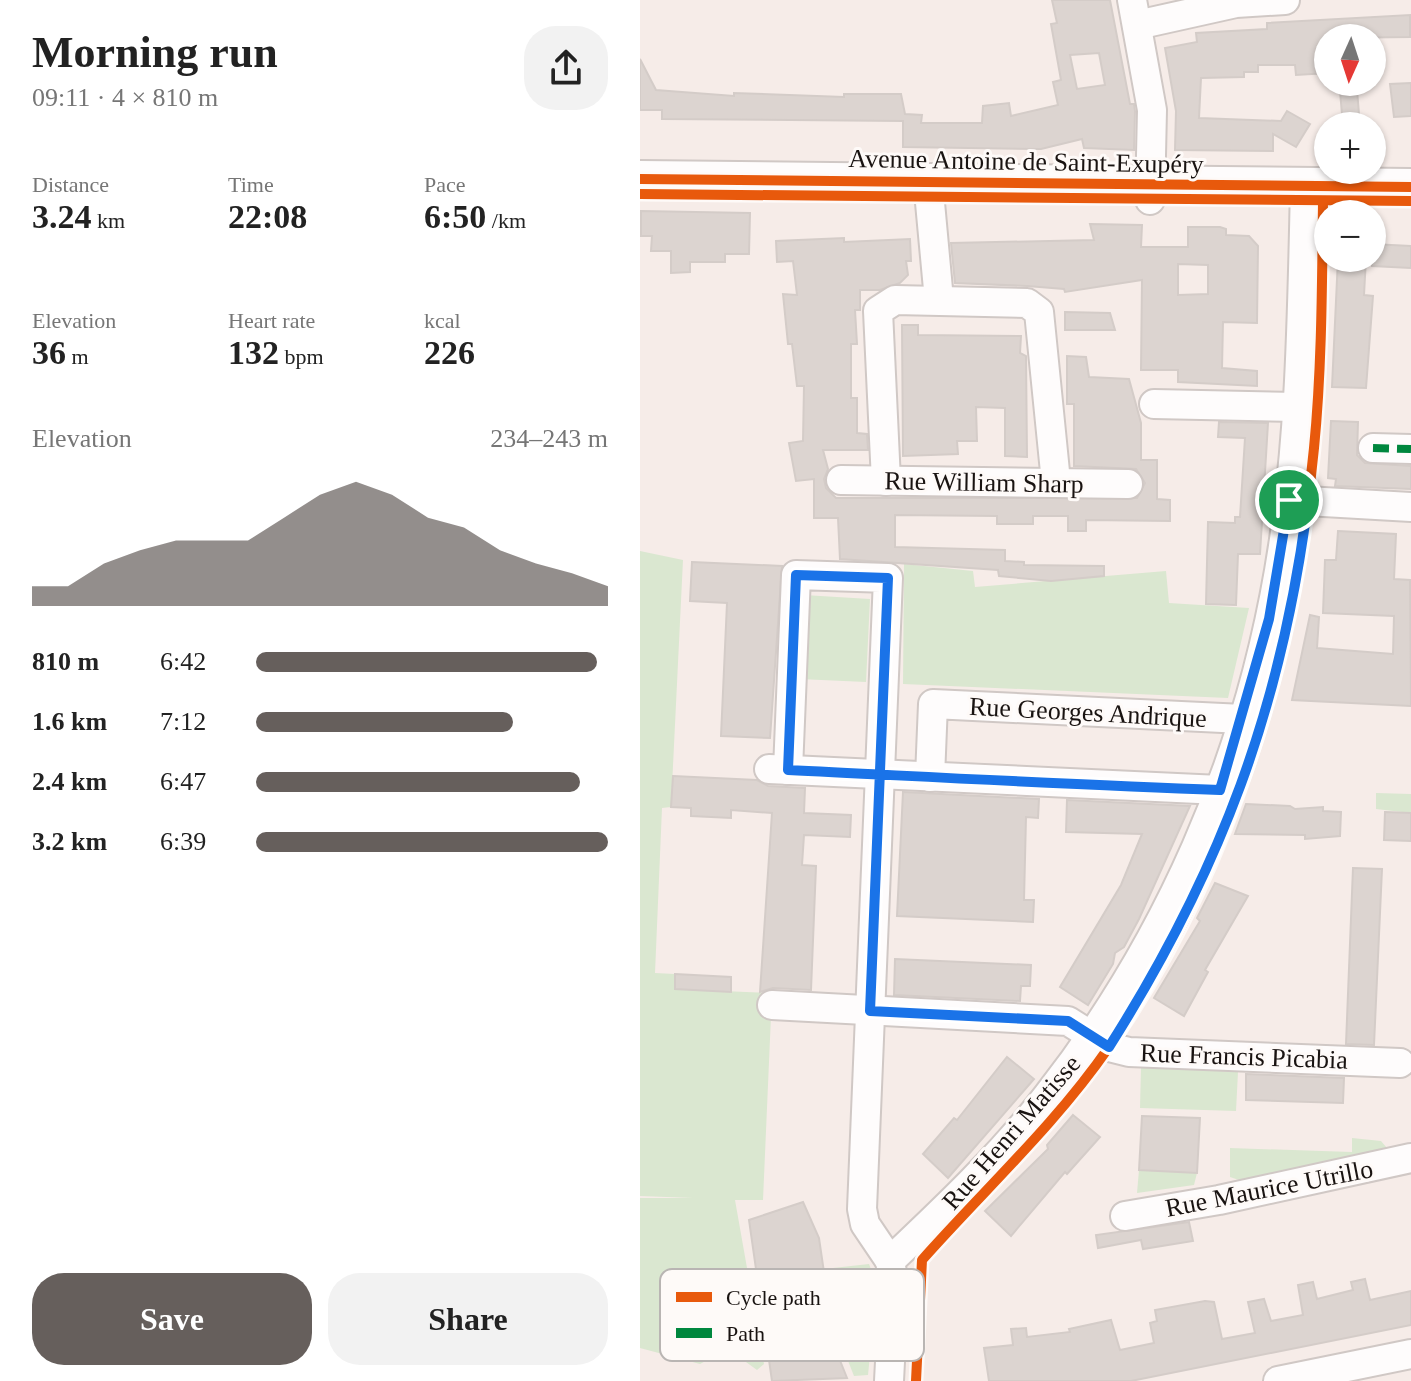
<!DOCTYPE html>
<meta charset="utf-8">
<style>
body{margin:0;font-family:"Times New Roman",serif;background:#f2f2f2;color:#222;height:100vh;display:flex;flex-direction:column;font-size:30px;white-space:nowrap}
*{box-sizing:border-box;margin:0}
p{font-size:26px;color:#767676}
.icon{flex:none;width:44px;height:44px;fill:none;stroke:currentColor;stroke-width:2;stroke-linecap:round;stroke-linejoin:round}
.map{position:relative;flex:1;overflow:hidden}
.panel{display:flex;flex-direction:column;background:#fff;width:640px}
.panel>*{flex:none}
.needle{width:52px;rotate:183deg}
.buttons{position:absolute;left:674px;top:24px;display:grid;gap:16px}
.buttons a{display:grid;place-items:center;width:72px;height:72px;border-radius:50%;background:#fff;box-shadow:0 2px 6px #0004;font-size:40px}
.pin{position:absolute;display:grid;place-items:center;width:68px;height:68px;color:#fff;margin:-34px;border:4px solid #fff;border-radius:50%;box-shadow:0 2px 8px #0007}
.round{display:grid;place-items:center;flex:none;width:84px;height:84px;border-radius:32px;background:#f2f2f2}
.head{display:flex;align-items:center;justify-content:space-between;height:136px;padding:0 32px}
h1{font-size:44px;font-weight:700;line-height:60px}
.metrics{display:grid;grid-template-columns:repeat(3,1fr);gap:12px;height:136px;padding:8px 32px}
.metrics div{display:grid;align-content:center}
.metrics b{font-size:34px;font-weight:700}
.metrics small{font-size:22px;font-weight:400}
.metrics p{font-size:22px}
.chart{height:224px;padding:16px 32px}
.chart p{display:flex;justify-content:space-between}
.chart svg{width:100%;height:144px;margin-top:8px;fill:#665f5c;opacity:.7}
.cta{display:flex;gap:16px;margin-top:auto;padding:16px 32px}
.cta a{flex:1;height:92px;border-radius:32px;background:#665f5c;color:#fff;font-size:32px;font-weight:700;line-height:92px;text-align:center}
.cta a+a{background:#f2f2f2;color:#222}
ul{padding:0 32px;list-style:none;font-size:26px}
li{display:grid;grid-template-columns:128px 96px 1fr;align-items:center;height:60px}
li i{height:20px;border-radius:10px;background:#665f5c}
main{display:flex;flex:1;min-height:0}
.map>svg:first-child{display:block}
.green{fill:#dae7d0}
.building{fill:#dcd4d0;stroke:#d4ccc8;stroke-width:2;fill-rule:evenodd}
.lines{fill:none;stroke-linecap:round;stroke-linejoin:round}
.minor-casing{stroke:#d0c8c5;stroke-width:32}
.major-casing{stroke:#d0c8c5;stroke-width:40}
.minor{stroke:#fefcfc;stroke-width:28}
.major{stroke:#fefcfc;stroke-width:36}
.quiet{stroke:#00873e;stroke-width:8;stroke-dasharray:16 8;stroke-linecap:butt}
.cycleway-casing{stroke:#fefaf8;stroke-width:15}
.cycleway{stroke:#e8590c;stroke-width:10}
.route-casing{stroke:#fff;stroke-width:16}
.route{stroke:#1a73e8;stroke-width:10}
.labels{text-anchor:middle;stroke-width:6;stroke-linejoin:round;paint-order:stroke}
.street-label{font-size:26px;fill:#191311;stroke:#fefaf8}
.key{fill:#fefaf8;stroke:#b9b5b3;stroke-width:2}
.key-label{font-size:22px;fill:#191311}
</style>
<main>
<section class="panel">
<div class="head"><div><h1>Morning run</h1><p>09:11 · 4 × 810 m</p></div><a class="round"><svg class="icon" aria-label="share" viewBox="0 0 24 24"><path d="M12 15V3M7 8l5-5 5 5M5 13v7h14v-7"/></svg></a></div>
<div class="metrics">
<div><p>Distance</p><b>3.24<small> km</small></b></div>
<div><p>Time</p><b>22:08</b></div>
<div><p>Pace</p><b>6:50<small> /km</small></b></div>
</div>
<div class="metrics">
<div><p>Elevation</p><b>36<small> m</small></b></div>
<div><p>Heart rate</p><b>132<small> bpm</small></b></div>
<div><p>kcal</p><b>226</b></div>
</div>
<div class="chart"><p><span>Elevation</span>234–243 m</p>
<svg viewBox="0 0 160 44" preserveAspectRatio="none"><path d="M0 44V38L10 38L20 31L30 27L40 24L50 24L60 24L70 17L80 10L90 6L100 10L110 17L120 20L130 27L140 31L150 34L160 38V44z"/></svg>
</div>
<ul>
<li><b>810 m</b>6:42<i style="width:97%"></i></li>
<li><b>1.6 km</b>7:12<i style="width:73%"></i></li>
<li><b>2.4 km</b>6:47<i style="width:92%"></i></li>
<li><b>3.2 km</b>6:39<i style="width:100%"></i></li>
</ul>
<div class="cta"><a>Save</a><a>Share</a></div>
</section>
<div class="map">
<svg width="771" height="1381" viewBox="0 0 771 1381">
<rect width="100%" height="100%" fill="#f6ece8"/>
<!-- green -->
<g class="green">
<polygon points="0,551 43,560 31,807 22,808 15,973 35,974 35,989 132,993 123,1200 95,1200 124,1364 117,1370 88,1349 60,1364 0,1348 0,1198 53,1198 0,1196"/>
<polygon points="264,564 333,571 335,587 526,571 529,603 609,608 588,698 263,684"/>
<polygon points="164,595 230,599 226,682 159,679"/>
<polygon points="736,793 771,794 771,813 736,809"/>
<polygon points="501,1067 598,1072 596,1111 500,1108"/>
<polygon points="712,1138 741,1141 747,1148 745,1152 605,1182 590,1177 590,1148 712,1152"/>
<polygon points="499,1170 557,1173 554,1185 497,1193"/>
<polygon points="229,1264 237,1285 228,1375 214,1376 201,1343 193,1268"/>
</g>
<!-- building -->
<g class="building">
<path d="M412,0h58l20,104h4l1,7 -1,39 -50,-2 -2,-9 -41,10 -138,-2v-26l-241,-2v-9h-22v-51l16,31 78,6v-3l110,4v-3h57l4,20 17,1 -1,8h61l1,-17 26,-3 2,13 47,-11 -5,-23 8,-2 -10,-56 6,-1zM459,53l6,32 -28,4 -7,-34z"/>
<polygon points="770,15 770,37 688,38 688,73 656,75 655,65 618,65 618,72 604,72 604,77 561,78 559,118 641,121 647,111 670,124 656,147 633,134 633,151 535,150 536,111 525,48 557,42 556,33 627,29 627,23"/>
<polygon points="771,83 771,116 754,117 750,84"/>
<polygon points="717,90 720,126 703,126 700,91"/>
<polygon points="1,211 110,213 109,254 85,254 85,262 50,262 50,272 31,273 31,251 11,251 12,236 1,236"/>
<path d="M450,224l52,1 -1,22h47v-20h32l6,2v6l23,1 9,10 -1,77 -34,-1 -1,46 35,3v15l-79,-4v-12h-37l1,-90 -77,12 -1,-3 -37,-3 -72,-3 -4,-40 143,-3zM538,264l30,1v29l-30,1z"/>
<polygon points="204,238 204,242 270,239 271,261 266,261 268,275 260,283 240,290 220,290 220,310 215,310 217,344 211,344 211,398 217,398 217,433 227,434 228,450 183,450 188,469 184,479 186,488 196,498 497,498 505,483 496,469 434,466 434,404 427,404 427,356 446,357 449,377 489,379 501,423 501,460 517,460 517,499 530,500 530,521 446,520 446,531 428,531 428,516 393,516 393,524 357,524 357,516 255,515 255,547 365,550 365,561 384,562 384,565 464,566 464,576 411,581 359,576 358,570 200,559 198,518 174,518 174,479 156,481 149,443 163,441 164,386 157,386 152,344 148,344 143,294 157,295 153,261 137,262 136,241"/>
<polygon points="732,244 771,246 771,268 732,266"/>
<polygon points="698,258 726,258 724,295 733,296 726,388 692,387"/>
<polygon points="425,312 470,313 475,330 425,330"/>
<polygon points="262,325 278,325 278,335 381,336 380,353 386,356 387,457 365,456 365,408 336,407 337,441 317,441 318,454 263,456"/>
<polygon points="691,421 718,422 717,455 725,463 771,466 771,489 695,486 696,479 688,478"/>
<polygon points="579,422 628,423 620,554 598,554 596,605 566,604 568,522 595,523 595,517 600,517 605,438 578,437"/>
<polygon points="698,531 756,534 754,579 770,580 771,706 652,700 670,615 679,617 677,648 753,654 754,616 683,613 685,560 696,560"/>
<polygon points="52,562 142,566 130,738 81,736 87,603 50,601"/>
<polygon points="33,776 117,780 128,786 165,788 164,813 211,815 210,837 164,835 162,865 176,866 171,990 133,988 120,992 132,813 91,810 91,818 51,816 51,808 31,807"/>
<polygon points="263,792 399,799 398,818 386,817 384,900 394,900 393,922 257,916"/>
<polygon points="427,800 550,806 499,919 484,947 475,953 473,964 448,1005 420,987 481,885 502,834 426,832"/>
<polygon points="606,804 650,806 655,809 683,807 683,811 701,812 700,836 665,839 665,835 595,834"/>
<polygon points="745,812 771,813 771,841 744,840"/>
<polygon points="713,868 742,869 734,1045 706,1044"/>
<polygon points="575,883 608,896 565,970 568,972 544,1016 514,998 560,921 557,918"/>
<polygon points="255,959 391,965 390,986 381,986 380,1001 254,995"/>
<polygon points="35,974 91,977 91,992 35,989"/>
<polygon points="367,1057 394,1079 308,1178 283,1154 314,1118 317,1120"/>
<polygon points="606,1074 704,1078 703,1103 606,1100"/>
<polygon points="433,1115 460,1137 427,1174 425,1172 371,1236 345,1211 408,1149 407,1145"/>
<polygon points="502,1116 560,1118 557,1173 499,1170"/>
<polygon points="163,1202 179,1238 195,1348 207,1378 132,1381 109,1220"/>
<polygon points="549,1222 553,1241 503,1249 501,1240 458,1248 456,1235"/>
<polygon points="725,1279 730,1300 771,1291 771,1325 491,1381 349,1381 344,1348 373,1345 371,1329 386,1328 387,1337 430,1332 429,1329 471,1320 480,1350 514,1343 510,1323 517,1321 515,1310 565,1301 574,1302 582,1339 615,1333 608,1302 624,1299 631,1321 663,1315 658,1285 673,1282 677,1299 713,1290 711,1282"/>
</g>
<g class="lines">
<!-- minor casing -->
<g class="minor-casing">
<g id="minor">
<polyline points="492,0 512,110 510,200"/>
<polyline points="497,25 596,3 645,0"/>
<polyline points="288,181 299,300"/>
<polyline points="514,404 657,407"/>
<polyline points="733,448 771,449"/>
<polyline points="201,480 488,484"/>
<polyline points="246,481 238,311 255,300 387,303 399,312 416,482"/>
<polyline points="649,500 771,507"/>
<polyline points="129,769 580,790"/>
<polyline points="148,770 156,575 248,578 222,1209 225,1224 250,1261"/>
<polyline points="290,777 293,704 603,719"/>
<polyline points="132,1005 428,1021 469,1047 489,1052 760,1063"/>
<polyline points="485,1216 579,1200 771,1158"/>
<path d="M249,1381l5,-97 -4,-23c55,-52 112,-106 158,-166 120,-153 198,-333 231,-524 22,-127 23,-257 26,-385"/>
<polyline points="638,1381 771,1354"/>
</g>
</g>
<!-- major casing -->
<g class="major-casing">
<polyline id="major" points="0,179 771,187"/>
</g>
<!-- minor -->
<use href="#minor" class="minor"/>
<!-- major -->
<use href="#major" class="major"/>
<!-- quiet -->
<polyline class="quiet" points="733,448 771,449"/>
<!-- cycleway casing -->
<g class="cycleway-casing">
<g id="cycleway">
<polyline points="0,179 771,187"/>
<polyline points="0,194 771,201"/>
<path d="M276,1381l6,-121c63,-71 133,-135 187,-213 123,-176 184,-387 205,-599 8,-81 8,-165 9,-247"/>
</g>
</g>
<!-- cycleway -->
<use href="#cycleway" class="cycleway"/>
</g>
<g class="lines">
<!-- route casing -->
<g class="route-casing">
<path id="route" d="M649,500l-20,119 -49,171c-144,-5 -288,-13 -432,-20l8,-195 92,3 -18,433 198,10 41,26c111,-175 173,-340 199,-546l-19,-1"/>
</g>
<!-- route -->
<use href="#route" class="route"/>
</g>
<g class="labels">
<!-- street labels -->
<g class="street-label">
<text transform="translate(386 161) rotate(1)" y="9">Avenue Antoine de Saint-Exupéry</text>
<text transform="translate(344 482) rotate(1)" y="9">Rue William Sharp</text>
<text transform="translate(448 712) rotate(3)" y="9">Rue Georges Andrique</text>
<text transform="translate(604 1056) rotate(2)" y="9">Rue Francis Picabia</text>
<text transform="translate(371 1132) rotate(-49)" y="9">Rue Henri Matisse</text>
<text transform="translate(629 1188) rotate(-11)" y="9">Rue Maurice Utrillo</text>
</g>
</g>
<!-- legend -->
<rect x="20" y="1269" width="264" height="92" rx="12" class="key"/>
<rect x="36" y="1292" width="36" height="10" fill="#e8590c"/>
<rect x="36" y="1328" width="36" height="10" fill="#00873e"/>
<g class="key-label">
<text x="86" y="1305">Cycle path</text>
<text x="86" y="1341">Path</text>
</g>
</svg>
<div class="buttons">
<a><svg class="needle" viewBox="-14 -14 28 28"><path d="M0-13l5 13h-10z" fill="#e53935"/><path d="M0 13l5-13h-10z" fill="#767676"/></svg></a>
<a>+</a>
<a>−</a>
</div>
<div class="pin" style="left:649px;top:500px;background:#1e9e55"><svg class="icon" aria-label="arrive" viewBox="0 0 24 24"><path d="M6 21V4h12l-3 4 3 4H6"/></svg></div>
</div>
</main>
